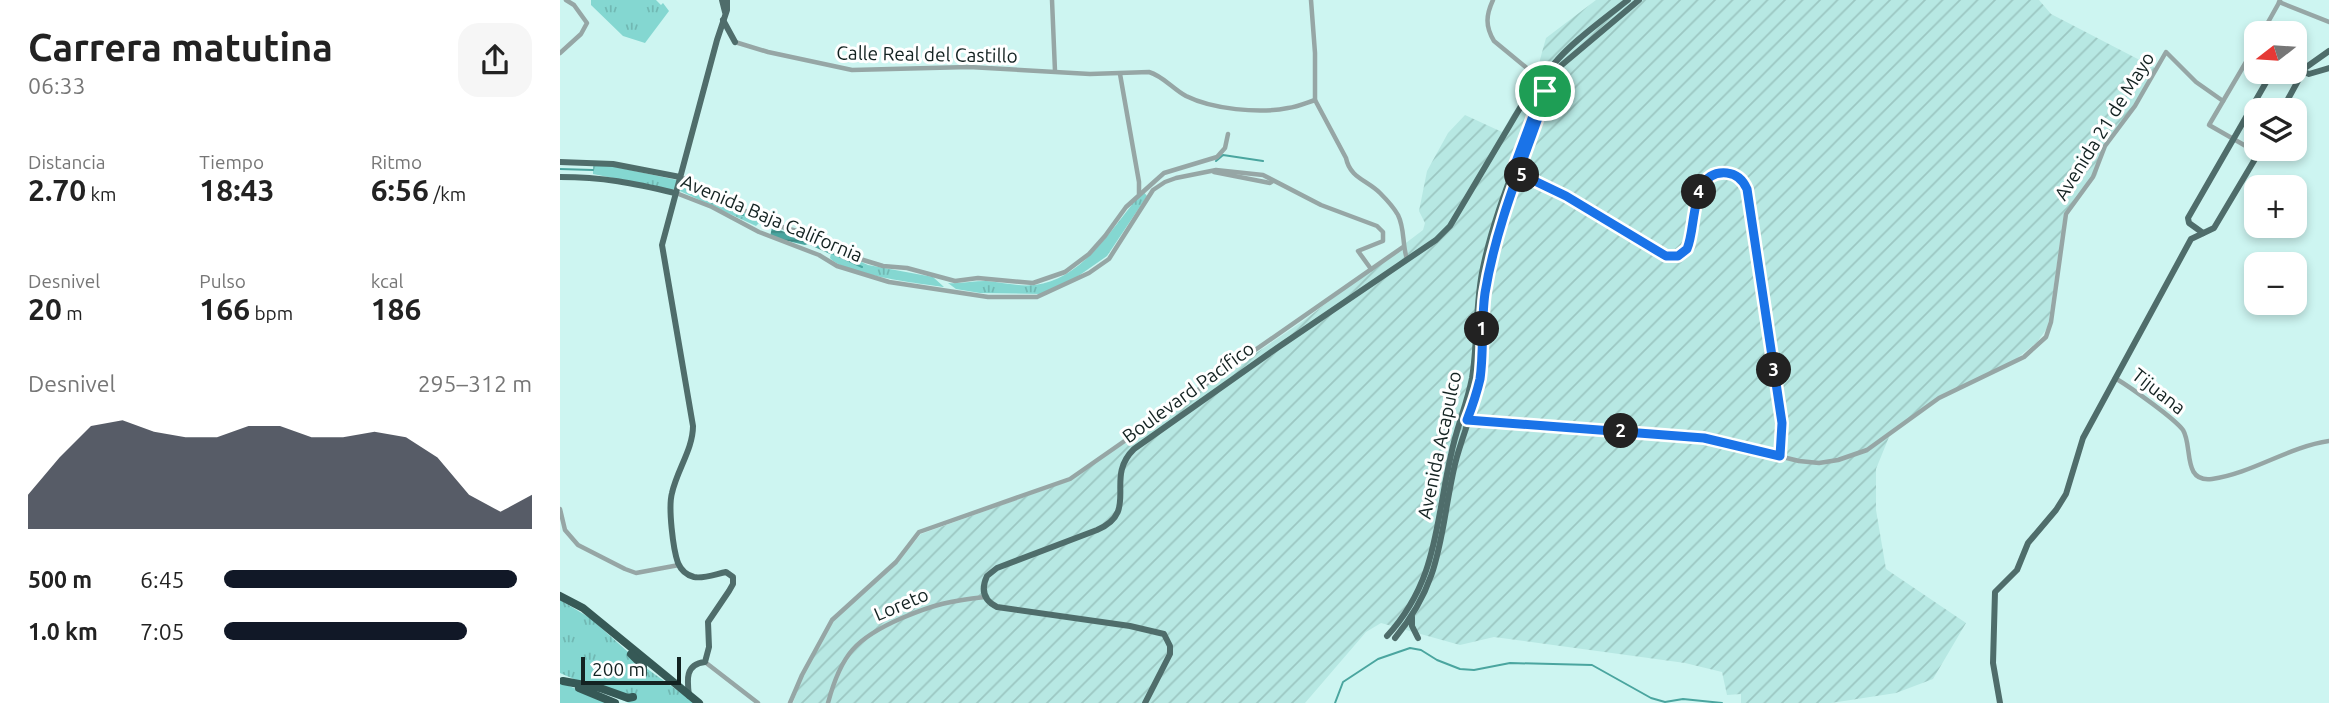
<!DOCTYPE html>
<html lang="es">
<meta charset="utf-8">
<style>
body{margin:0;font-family:Ubuntu,sans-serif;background:#f6f6f6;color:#222;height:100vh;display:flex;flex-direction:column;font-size:26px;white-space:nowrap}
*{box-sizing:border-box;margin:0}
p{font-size:23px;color:#767676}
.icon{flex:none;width:38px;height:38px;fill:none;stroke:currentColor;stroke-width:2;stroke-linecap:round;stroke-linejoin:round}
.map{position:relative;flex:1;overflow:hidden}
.sheet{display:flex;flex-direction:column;background:#fff;width:560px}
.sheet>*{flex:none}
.needle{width:46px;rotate:253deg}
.tools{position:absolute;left:1684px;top:21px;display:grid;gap:14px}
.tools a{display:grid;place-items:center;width:63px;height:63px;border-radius:14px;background:#fff;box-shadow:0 4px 10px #0003;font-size:35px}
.scale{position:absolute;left:21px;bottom:18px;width:100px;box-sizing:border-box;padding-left:7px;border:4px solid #132221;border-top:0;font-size:19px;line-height:24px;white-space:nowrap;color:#132221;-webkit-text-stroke:5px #fff;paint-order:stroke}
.pin{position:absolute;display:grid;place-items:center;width:60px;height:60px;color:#fff;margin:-30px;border:4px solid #fff;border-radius:50%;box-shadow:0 2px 7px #0007}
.km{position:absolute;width:35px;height:35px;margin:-18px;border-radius:50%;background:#222;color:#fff;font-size:19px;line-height:35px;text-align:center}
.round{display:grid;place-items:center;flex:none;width:74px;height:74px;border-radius:21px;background:#f6f6f6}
.headline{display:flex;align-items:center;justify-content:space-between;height:119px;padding:0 28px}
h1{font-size:38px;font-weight:600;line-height:52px}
.stats{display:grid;grid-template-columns:repeat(3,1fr);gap:10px;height:119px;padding:7px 28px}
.stats div{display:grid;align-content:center}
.stats b{font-size:30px;font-weight:600}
.stats small{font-size:19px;font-weight:400}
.stats p{font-size:19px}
.chart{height:196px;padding:14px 28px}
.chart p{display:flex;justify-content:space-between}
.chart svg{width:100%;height:126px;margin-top:7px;fill:#111827;opacity:.7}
ul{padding:0 28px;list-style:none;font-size:23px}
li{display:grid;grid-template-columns:112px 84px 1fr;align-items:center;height:52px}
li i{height:18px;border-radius:9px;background:#111827}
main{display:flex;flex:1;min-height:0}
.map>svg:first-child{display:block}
.industrial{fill:url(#industrial-furrows)}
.grass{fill:url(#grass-tufts)}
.water{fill:url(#water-rules)}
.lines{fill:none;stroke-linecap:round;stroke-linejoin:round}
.stream{stroke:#4aa59f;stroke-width:2}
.minor{stroke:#96a6a5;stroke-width:4.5}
.major{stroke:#4f6d6b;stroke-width:6}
.highway{stroke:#365956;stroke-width:8}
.route-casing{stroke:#fff;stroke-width:14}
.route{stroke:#1a73e8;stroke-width:9}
.labels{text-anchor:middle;stroke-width:6;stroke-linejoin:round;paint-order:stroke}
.street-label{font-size:19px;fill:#132221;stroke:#fff}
</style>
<main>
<section class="sheet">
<div class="headline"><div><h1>Carrera matutina</h1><p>06:33</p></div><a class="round"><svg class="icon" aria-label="share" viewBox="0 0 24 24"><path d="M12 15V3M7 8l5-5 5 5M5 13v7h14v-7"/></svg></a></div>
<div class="stats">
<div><p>Distancia</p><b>2.70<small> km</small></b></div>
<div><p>Tiempo</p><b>18:43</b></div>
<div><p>Ritmo</p><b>6:56<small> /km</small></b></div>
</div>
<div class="stats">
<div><p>Desnivel</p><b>20<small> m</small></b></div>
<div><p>Pulso</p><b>166<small> bpm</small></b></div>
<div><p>kcal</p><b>186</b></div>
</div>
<div class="chart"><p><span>Desnivel</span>295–312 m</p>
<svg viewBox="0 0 160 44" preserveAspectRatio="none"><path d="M0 44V32L10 19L20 8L30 6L40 10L50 12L60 12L70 8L80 8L90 12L100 12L110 10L120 12L130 19L140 32L150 38L160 32V44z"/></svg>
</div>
<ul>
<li><b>500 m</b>6:45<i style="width:95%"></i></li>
<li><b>1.0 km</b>7:05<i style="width:79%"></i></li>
</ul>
</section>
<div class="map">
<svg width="1769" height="703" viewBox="0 0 1769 703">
<defs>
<pattern id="industrial-furrows" width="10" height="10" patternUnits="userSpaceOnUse" patternTransform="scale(1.75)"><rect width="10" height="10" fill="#b7e8e3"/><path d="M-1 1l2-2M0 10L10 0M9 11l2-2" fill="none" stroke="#9cc7c2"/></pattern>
<pattern id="grass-tufts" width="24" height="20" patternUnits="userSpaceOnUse" patternTransform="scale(1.75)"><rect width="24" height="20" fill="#84d7d1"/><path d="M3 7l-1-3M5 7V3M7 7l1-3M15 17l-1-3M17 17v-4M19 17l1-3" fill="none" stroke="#71b8b3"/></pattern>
<pattern id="water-rules" width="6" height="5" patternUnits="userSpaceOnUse" patternTransform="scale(1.75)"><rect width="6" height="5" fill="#4aa59f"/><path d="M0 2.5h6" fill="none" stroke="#3c8681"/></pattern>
</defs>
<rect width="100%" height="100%" fill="#cdf5f1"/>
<!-- industrial -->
<polygon class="industrial" points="1036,0 1479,0 1491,14 1597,69 1572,109 1543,146 1537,175 1504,214 1488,327 1477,342 1451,363 1384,394 1331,432 1316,469 1316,510 1326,569 1406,623 1373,679 1336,693 1271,703 1181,703 1181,694 1167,695 1162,672 1125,663 934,637 900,645 821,623 806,632 745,703 233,703 242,677 274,619 349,548 361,534 509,481 743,321 863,230 865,223 859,211 867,171 888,133 905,115 942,132 976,74 986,38"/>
<!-- grass -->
<g class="grass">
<polygon points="31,0 96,0 101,5 103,3 109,11 85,43 63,36 31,5"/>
<polygon points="33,165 51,166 117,180 115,188 112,190 33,174"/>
<polygon points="124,181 137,185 201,221 196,226 120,191"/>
<path d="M583,191l4,5 -40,60 -33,23 -33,15 -61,-1 -24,-4 -8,-6c13,1 25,-2 38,-2 16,1 32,6 49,4 49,-6 79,-60 108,-94z"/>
<path d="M272,249l36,16 65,12 11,10c-23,-3 -101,-13 -114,-29z"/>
<polygon points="0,600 30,618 86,668 135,703 69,703 0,673"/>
<polygon points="0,682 48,703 0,703"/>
</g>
<!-- water -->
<polygon class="water" points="212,227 270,250 270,254 248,244 245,245 210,237"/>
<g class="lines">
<!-- stream -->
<g class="stream">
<polyline points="656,161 663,155 703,161"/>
<polyline points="0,169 33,170"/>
<polyline points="159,203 183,215"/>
<polyline points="268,251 302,267"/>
<polyline points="775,703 783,682 818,659 850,648 861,650 877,660 900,669 914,670 950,663 1032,665 1091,698 1105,702 1123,699 1162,703"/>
</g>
<!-- minor -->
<g class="minor">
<polyline points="492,0 495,71"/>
<path d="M751,0l4,53v47l31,58c4,20 21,22 34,35 6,6 14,15 18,22 7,14 4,29 9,44"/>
<path d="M933,0c-7,15 -8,26 1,41l46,38"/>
<polyline points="1719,2 1769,22"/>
<polyline points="1702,33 1720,1"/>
<path d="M175,42l33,10 84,18 117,-3 121,7 59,-2c14,4 24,17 37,24 26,13 73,18 102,12 9,-1 18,-5 27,-8"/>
<polyline points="1696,45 1649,125 1698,153"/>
<polyline points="0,53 21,34 27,23 14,5 6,0"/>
<polyline points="560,74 579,182 579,194"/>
<polyline points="654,172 710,183 713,181"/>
<path d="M957,172l49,24 100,60h12l5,-3 7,-11 11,-56c11,-13 23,-14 38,-10l8,13 35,234 -2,33"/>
<polyline points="120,177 136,183 207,223 252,235 300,259 323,266 347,268 395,281 418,278 473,283 505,272 529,254 545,236 566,207 604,173 657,157 665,148 668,134"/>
<polyline points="116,193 152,207 199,232 259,255 277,266 329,282 428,297 477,297 529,273 549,259 593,190 605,182 616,178 656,170 703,175 761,205 817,226 823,232 823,241 798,251 811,269"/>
<path d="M1555,378c15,9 59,40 68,52 10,16 -1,53 29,49 41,-6 76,-32 117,-38"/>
<polyline points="900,419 1144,438 1239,461 1259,463 1278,460 1307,450 1379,398 1464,357 1486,337 1491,322 1506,214 1533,177 1545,146 1575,106 1606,52 1636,82 1663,101"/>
<polyline points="0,509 5,530 18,545 65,569 76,573 119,565"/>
<polyline points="145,662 198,703"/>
<polyline points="230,703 242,675 272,620 336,562 359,532 510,479 843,247"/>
<path d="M268,703c13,-49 28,-65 74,-85 33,-14 48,-17 83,-21"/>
</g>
<!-- major -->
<g class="major">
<polyline points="162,0 165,12"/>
<polyline points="163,20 175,42"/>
<polyline points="1734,68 1749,74 1769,68"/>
<path d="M989,72c9,-20 60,-57 79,-72"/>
<polyline points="1722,110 1745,68 1769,51"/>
<polyline points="0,162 53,164 120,177"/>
<path d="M0,177c43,0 73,6 115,16"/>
<polyline points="1643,233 1629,223 1628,218 1712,72"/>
<polyline points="852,617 852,626 858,638"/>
<path d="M827,636c51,-56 48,-112 64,-181 5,-26 16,-51 21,-77 6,-36 3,-74 11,-110 12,-59 38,-114 57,-171l5,-6"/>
<path d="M835,638c49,-59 44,-105 60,-174 7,-29 21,-58 25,-87 4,-38 2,-75 11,-112 13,-57 35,-112 54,-167v-12l-5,-7"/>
<path d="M129,696c-2,-16 -4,-32 16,-34l4,-15 -1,-25 21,-31 4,-7v-7l-7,-5c-10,2 -23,7 -32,5 -8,-2 -13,-7 -16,-14 -5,-14 -10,-56 -6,-70 5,-23 21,-44 21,-67l-31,-181 55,-205 10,-30v-10"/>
<path d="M585,703l25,-49v-8l-6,-12 -34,-8 -133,-19c-14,-7 -16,-18 -10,-31l10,-8 100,-38c44,-19 6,-51 37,-81l143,-101 159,-108 14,-14 83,-140 16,-14 8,-3 82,-69"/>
<polyline points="1440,703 1433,663 1435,592 1457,570 1468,543 1496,510 1506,494 1523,438 1631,239 1654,228 1701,149"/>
</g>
<!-- highway -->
<g class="highway">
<polyline points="0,596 23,608 139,703"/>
<polyline points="71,654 83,666 83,674"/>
<polyline points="3,681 40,688 68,698 73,697"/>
<polyline points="19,688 55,703"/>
</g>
</g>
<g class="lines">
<!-- route casing -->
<g class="route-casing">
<path id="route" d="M985,91v7c-22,64 -49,127 -60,195 -4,28 -1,58 -5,86 -3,13 -8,28 -13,41l237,18 76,18 2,-33 -35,-234c-4,-9 -10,-15 -20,-16 -38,-4 -30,54 -40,76l-9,7h-12l-100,-60 -48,-23 -5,-3 27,-73 5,-6"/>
</g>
<!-- route -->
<use href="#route" class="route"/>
</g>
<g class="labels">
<!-- street labels -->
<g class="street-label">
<text transform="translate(367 54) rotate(1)" y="7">Calle Real del Castillo</text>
<text transform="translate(1544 126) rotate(-58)" y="7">Avenida 21 de Mayo</text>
<text transform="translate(212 218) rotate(23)" y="7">Avenida Baja California</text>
<text transform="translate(1599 391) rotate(38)" y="7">Tijuana</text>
<text transform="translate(628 392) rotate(-36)" y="7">Boulevard Pacífico</text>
<text transform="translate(879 445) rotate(-78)" y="7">Avenida Acapulco</text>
<text transform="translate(341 604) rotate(-23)" y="7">Loreto</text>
</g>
</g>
</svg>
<div class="tools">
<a><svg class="needle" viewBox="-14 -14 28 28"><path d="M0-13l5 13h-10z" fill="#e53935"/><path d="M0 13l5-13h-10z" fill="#767676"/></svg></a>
<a><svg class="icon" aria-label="layers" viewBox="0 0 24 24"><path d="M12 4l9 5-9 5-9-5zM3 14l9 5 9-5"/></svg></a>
<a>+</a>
<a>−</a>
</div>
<div class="scale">200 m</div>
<div class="pin" style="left:985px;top:91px;background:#1e9e55"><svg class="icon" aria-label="arrive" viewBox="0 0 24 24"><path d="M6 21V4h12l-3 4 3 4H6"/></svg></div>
<b class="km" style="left:922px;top:329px">1</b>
<b class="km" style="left:1061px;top:431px">2</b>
<b class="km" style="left:1214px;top:370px">3</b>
<b class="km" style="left:1139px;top:192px">4</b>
<b class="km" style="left:962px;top:175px">5</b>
</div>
</main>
